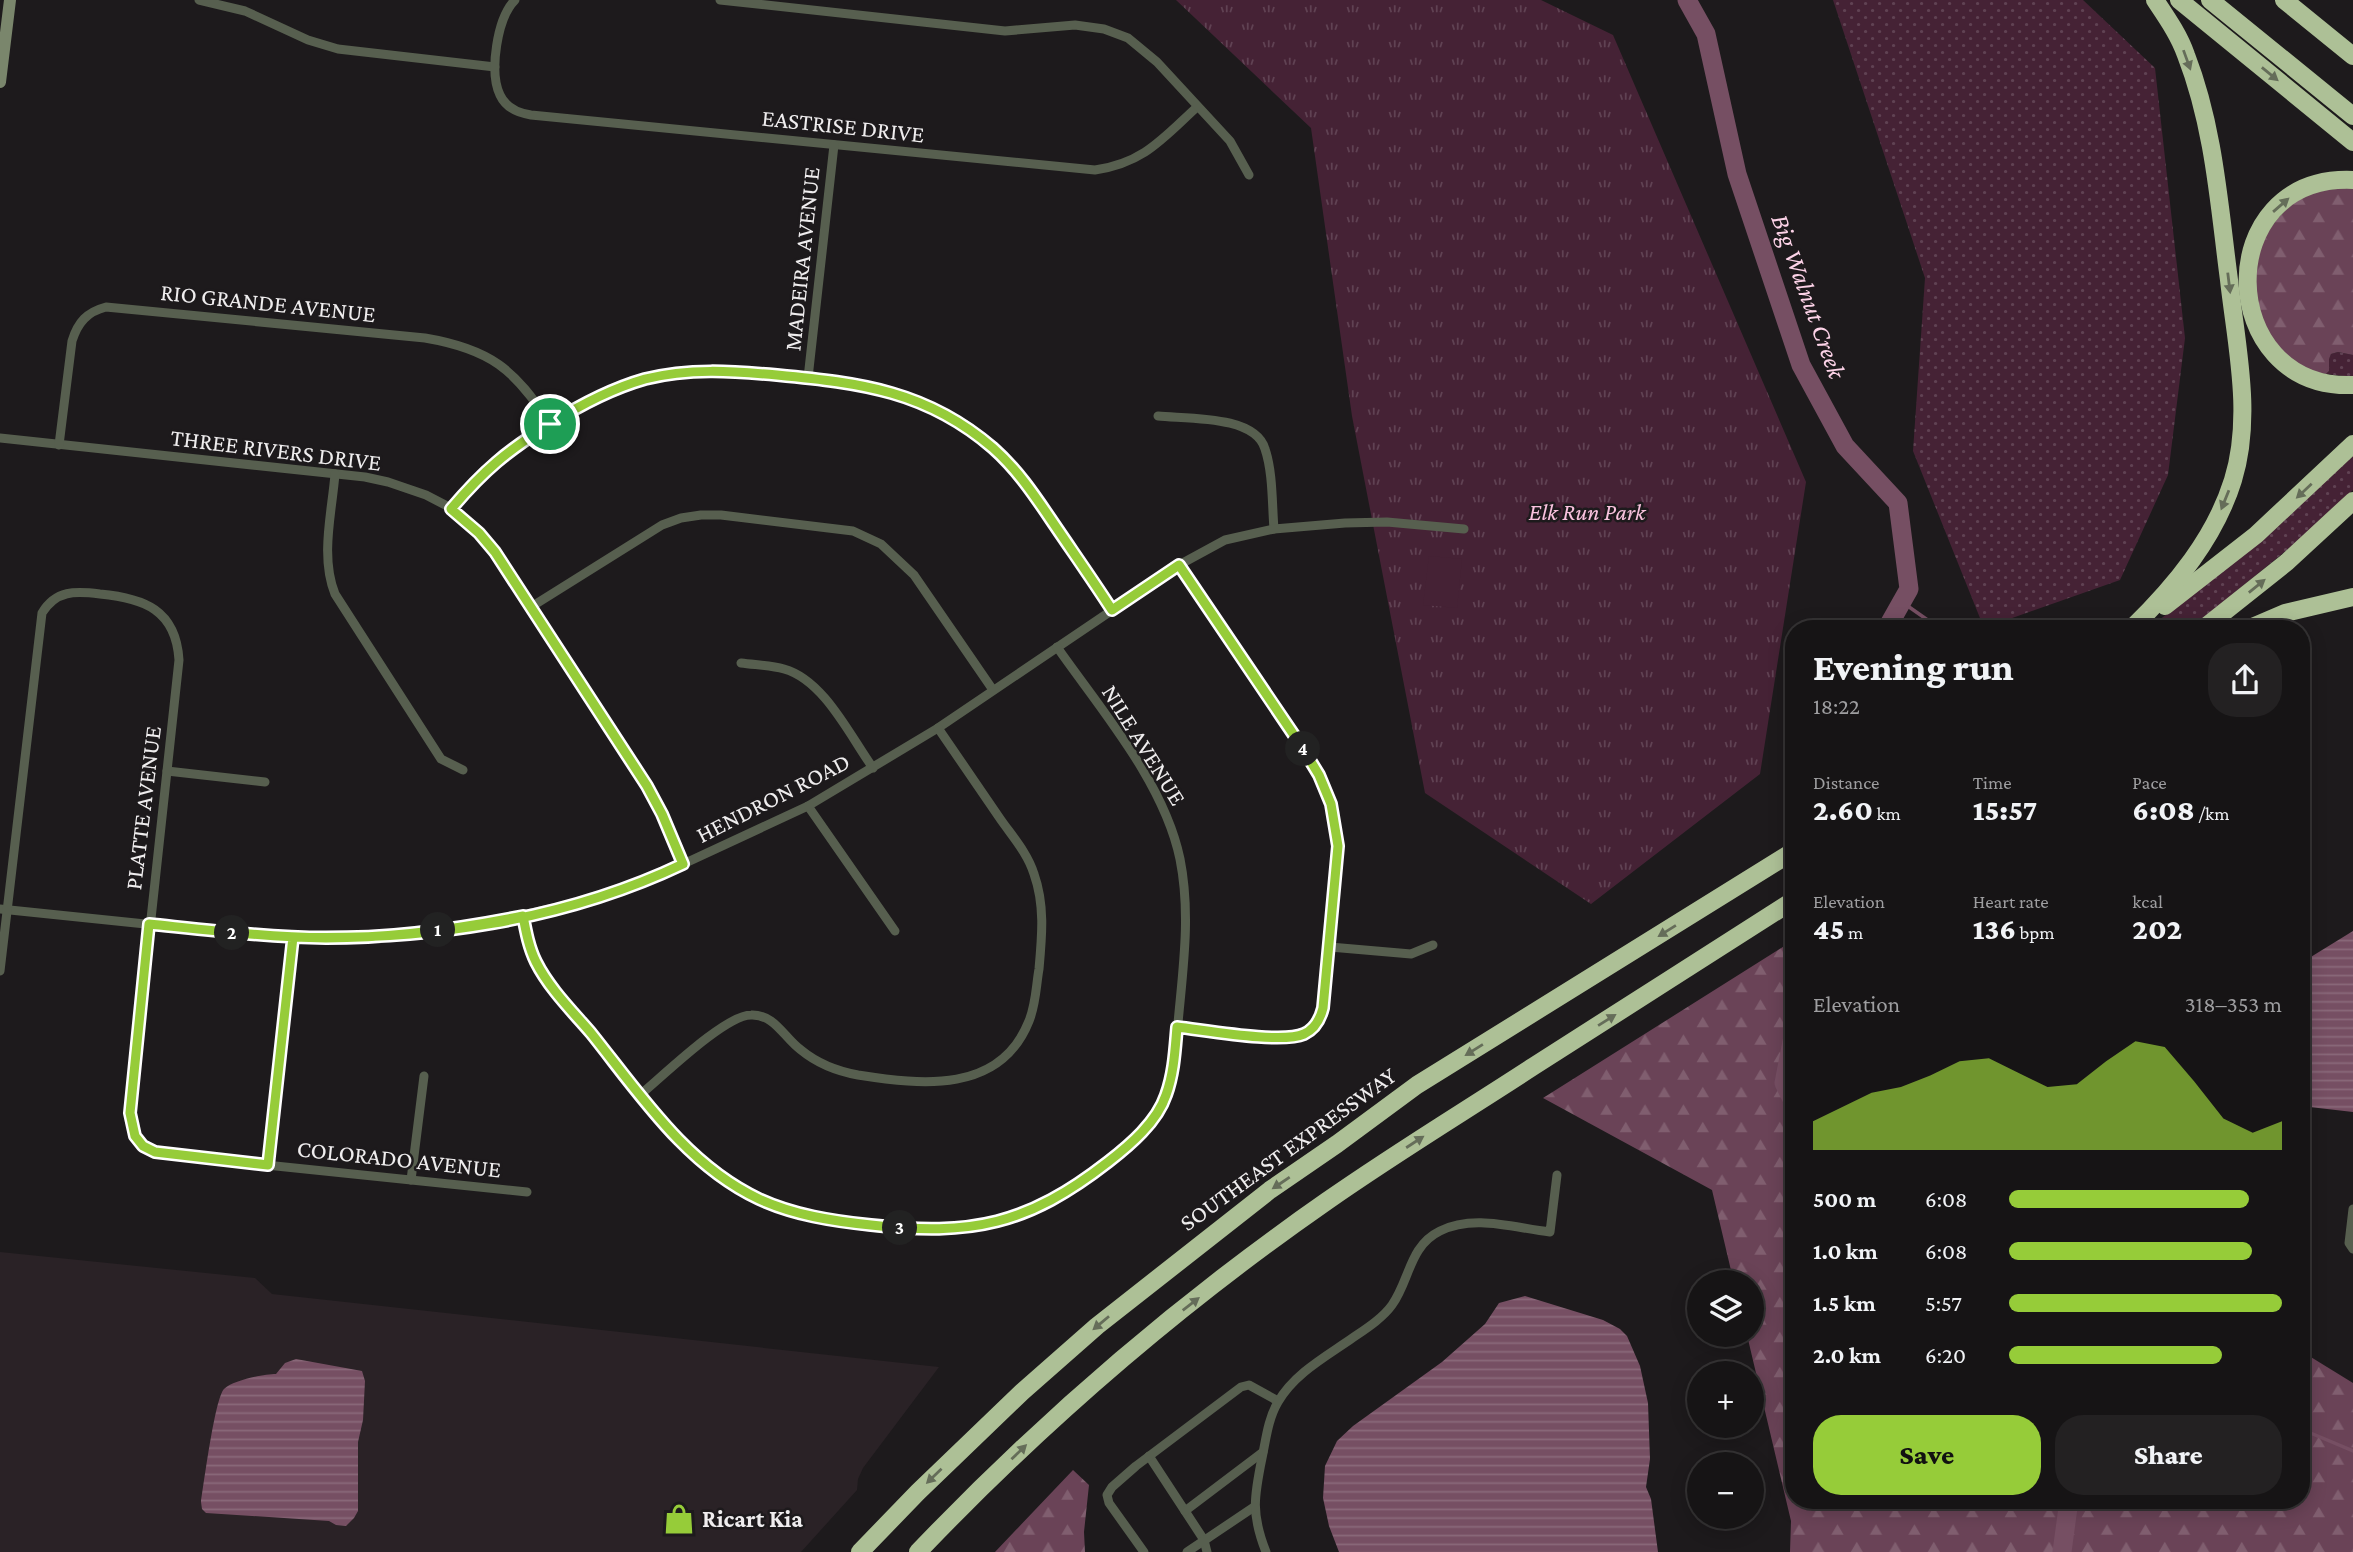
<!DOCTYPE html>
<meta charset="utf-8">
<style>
body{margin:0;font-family:"Crimson Pro",serif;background:#232122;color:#f1f3f6;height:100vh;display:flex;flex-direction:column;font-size:26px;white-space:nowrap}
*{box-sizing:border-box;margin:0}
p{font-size:23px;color:#9e9ea0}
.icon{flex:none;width:38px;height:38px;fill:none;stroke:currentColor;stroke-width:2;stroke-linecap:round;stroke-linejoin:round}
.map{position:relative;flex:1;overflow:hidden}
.side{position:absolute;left:1785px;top:620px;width:525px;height:889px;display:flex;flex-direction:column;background:#161415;border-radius:28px;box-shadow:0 4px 18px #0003,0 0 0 2px #353334}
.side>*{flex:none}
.buttons{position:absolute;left:1687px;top:1270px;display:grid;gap:14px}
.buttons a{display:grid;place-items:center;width:77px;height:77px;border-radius:50%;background:#161415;box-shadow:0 4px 18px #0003,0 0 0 2px #353334;font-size:35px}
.pin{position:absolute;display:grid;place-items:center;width:60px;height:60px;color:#fff;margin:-30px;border:4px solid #fff;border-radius:50%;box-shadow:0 2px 7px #0007}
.km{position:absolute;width:35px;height:35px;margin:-18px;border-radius:50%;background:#222;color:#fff;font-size:19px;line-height:35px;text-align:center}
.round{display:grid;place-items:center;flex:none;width:74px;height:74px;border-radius:28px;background:#232122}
.overview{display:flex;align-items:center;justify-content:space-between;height:119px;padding:0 28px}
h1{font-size:38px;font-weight:800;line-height:52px}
.stats{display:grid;grid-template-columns:repeat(3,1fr);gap:10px;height:119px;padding:7px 28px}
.stats div{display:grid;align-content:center}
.stats b{font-size:30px;font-weight:800}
.stats small{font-size:19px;font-weight:400}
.stats p{font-size:19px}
.chart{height:196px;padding:14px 28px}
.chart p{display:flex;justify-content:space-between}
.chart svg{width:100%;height:126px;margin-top:7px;fill:#96cc39;opacity:.7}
.button{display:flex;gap:14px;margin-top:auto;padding:14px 28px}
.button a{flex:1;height:80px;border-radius:28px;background:#96cc39;color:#111;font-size:28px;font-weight:800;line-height:80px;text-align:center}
.button a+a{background:#232122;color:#f1f3f6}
ul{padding:0 28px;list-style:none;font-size:23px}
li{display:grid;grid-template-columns:112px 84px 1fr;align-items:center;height:52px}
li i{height:18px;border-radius:9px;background:#96cc39}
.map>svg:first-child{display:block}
.built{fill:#2a2226}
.grass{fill:url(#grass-dots)}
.forest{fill:url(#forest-firs)}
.park{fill:url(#park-tufts)}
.pitch{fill:#452235}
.water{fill:url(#water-rules)}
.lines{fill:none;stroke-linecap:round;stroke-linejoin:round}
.stream{stroke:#764f63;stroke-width:3.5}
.river{stroke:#764f63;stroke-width:19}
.minor{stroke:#575f4f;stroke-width:9}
.secondary{stroke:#7a866c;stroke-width:12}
.motorway{stroke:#adc096;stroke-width:18}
.oneway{fill:#656d59}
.route-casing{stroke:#fff;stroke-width:14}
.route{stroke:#96cc39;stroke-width:9}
.labels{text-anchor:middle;stroke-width:5;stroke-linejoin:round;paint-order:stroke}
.street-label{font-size:24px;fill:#efedee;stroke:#1d1a1c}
.park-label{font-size:24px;font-style:italic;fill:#f9c2de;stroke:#1d1a1c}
.poi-label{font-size:24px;font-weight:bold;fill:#efedee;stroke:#1d1a1c;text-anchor:start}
.water-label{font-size:26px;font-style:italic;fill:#fdd3e8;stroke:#1d1a1c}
</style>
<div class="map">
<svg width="2353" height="1552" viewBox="0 0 2353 1552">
<defs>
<pattern id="grass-dots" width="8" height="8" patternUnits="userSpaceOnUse" patternTransform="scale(1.75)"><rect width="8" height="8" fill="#452235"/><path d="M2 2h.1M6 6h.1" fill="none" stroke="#604253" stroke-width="1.8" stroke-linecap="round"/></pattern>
<pattern id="forest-firs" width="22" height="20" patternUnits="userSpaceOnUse" patternTransform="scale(1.75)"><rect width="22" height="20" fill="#6a4357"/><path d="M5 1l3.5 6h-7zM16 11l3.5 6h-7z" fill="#805e6f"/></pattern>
<pattern id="park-tufts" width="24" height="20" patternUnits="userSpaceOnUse" patternTransform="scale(1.75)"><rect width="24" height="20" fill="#452235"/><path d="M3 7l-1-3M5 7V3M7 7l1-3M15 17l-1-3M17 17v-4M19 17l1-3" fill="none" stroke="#604253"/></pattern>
<pattern id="water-rules" width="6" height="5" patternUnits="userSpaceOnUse" patternTransform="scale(1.75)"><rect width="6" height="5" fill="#764f63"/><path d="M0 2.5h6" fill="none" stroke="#8a697a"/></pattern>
</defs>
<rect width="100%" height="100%" fill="#1d1a1c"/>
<!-- built -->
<polygon class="built" points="0,1252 255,1278 272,1294 939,1367 863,1468 858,1479 857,1490 801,1552 0,1552"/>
<!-- grass -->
<g class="grass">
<polygon points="1833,0 2083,0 2155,68 2185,338 2168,475 2120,580 1984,628 1913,451 1925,278"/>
<polygon points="2338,352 2353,355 2353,377 2326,374 2329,371 2329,358 2331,354"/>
<polygon points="2353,454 2353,490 2309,532 2191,628 2149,628 2204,585"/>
</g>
<!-- forest -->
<g class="forest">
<path d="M2353,187v168l-15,-3 -7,2 -2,5v12l-3,3c-42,-6 -69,-50 -73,-89 -3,-34 23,-74 52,-89 13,-7 34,-7 48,-9z"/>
<polygon points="1794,940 1794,1500 2301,1500 2301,1351 2353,1383 2353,1552 1790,1552 1791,1521 1747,1335 1752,1335 1752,1283 1734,1283 1712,1190 1543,1098"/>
<polygon points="1073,1470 1089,1485 1084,1532 1085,1552 995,1552"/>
</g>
<!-- park -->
<polygon class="park" points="1176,0 1541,0 1613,35 1806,482 1760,774 1591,904 1425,793 1352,416 1311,128"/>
<!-- pitch -->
<polygon class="pitch" points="1429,556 1462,559 1457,608 1423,605"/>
<!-- water -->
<g class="water">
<polygon points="2353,931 2353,1112 2301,1106 2301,963"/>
<polygon points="1525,1296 1603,1320 1620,1329 1627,1336 1640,1366 1648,1403 1650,1459 1646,1487 1651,1499 1658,1552 1339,1552 1329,1526 1323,1498 1325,1466 1337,1441 1353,1426 1442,1362 1485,1324 1499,1303"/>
<path d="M296,1359l66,12 3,10 -2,39 -5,22v69l-4,7 -8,8 -10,-1 -7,-4 -123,-8 -4,-4 -1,-7c3,-19 14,-104 23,-113 9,-9 40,-15 52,-15l9,-11z"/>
</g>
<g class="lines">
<!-- stream -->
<g class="stream">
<polyline points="1902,602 1939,628"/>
<polyline points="2301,1429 2353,1451"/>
</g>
<!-- river -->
<g class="river">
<polyline points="1687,0 1706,34 1737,174 1801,365 1845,446 1898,503 1909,589 1887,628"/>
<polyline points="1794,1031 1784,1083 1794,1103"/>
<polyline points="2062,1552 2069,1500"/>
</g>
<!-- minor -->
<g class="minor">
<polyline points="199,0 245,11 308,40 338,49 495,67"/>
<path d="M515,0c-18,18 -26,72 -15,95 6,13 18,18 31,20l564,55c49,-7 68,-32 102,-63"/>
<polyline points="720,0 1005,31 1075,25 1104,29 1128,38 1157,62 1230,141 1249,175"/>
<polyline points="808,378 834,145"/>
<path d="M1158,416c29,3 97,-1 107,33 8,23 7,56 9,80"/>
<polyline points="0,438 365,477 388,482 426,495 451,508 479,533 495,552 647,786 662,814 683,864"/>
<path d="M59,445l13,-104c6,-19 15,-29 34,-34l319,31c65,11 90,31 125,86"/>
<path d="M335,474c-3,38 -15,83 0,120l106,165 22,11"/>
<path d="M451,508c9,-10 18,-22 28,-32 32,-33 95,-72 138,-88 23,-8 48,-14 72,-17 26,-3 54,1 80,4 59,5 122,9 175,38 34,18 64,47 87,77l81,120"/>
<polyline points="531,607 662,525 681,518 701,515 721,515 853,531 881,544 914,575 993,690"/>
<path d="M741,663c14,2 29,2 43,6 40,11 66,67 89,99"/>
<polyline points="167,771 265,782"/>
<polyline points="808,806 895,931"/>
<polyline points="0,909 252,935 327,938 410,934 468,927 581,902 651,879 808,806 938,728 1179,565 1225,540 1274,529 1345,523 1387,522 1464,529"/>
<path d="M523,916l8,33 11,24c28,34 56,69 84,103 34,43 68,87 117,115 64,36 188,50 259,30 40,-11 73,-33 105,-58 19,-15 40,-33 53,-54 14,-26 15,-57 18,-86 5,-55 13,-109 2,-164 -16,-77 -79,-149 -123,-212"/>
<polyline points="1330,947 1411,954 1433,945"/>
<path d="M0,971l42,-358c14,-23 33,-22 58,-19 44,4 76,16 79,66l-49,453c1,25 14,38 39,42l358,37"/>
<path d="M1177,1027c29,3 104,17 127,7 12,-5 16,-15 19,-26l15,-162 -7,-42 -12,-29 -140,-210"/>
<path d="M640,1095c22,-18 85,-80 111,-80 24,-1 33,23 50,35 17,14 35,21 57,25 64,10 142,19 171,-54 7,-17 7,-35 10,-52 3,-33 6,-64 -5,-95 -6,-20 -21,-37 -33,-54 -21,-31 -42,-61 -63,-92"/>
<polyline points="268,1165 293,937"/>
<polyline points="411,1180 424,1076"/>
<polyline points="2353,1209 2349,1243 2353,1249"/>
<polyline points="1149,1456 1204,1540 1207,1552"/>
<polyline points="1185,1511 1263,1452"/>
<polyline points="1144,1552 1109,1503 1107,1495 1112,1487 1136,1466 1241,1387 1249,1385 1278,1401"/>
<polyline points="1187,1552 1254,1507"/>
<path d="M1266,1552c-15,-38 -12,-55 -4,-94 4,-19 6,-39 16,-56 16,-28 47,-45 73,-63 13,-9 31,-20 41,-34 18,-25 17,-59 48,-74 34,-17 74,-3 110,1l7,-57"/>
</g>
<!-- secondary -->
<polyline class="secondary" points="0,82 10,0"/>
<!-- motorway -->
<g class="motorway">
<polyline points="2179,0 2353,142"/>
<polyline points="2210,0 2353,116"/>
<polyline points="2284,0 2353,56"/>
<path d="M2353,180c-143,-6 -138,210 0,205"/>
<polyline points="2165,606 2256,535 2353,444"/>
<path d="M2132,628c43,-42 83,-90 101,-148 20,-64 3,-136 -4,-200 -10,-76 -15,-153 -43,-225 -7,-20 -19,-37 -31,-55"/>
<polyline points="2204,628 2287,562 2353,501"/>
<polyline points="2250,628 2285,613 2353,597"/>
<polyline points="860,1552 918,1492 1022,1392 1097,1326 1270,1190 1337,1144 1417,1085 1794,851"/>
<path d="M918,1552c124,-130 261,-248 409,-351 67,-47 138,-90 207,-135 87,-55 173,-111 260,-166"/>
</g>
</g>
<!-- one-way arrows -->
<defs><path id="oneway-solid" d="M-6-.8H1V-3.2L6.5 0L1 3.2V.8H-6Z" transform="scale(1.75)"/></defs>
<g class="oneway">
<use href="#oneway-solid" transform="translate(2187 60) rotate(70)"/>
<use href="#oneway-solid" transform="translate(2270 74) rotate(39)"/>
<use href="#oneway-solid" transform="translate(2281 205) rotate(-41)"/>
<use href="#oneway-solid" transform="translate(2229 283) rotate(83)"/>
<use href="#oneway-solid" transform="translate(2304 491) rotate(137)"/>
<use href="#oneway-solid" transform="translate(2225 500) rotate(112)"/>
<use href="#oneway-solid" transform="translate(2257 586) rotate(-39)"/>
<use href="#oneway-solid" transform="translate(1667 931) rotate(148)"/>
<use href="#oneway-solid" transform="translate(1607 1020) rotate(-32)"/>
<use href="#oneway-solid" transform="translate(1474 1050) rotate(148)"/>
<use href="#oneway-solid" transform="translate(1415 1142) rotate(-33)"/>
<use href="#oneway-solid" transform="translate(1281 1183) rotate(146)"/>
<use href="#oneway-solid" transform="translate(1191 1304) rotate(-38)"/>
<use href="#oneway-solid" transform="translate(1101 1323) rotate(140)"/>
<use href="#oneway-solid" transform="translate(1019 1452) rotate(-44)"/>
<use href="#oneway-solid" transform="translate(934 1476) rotate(136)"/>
</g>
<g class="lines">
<!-- route casing -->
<g class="route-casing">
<path id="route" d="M550,424c-43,27 -66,46 -99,85l28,24 16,19 152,234 15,28 21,50c-120,57 -259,77 -390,73l-25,228 -113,-13 -12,-6 -8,-10 -5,-23 19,-189c59,6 118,13 177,14 66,0 132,-9 197,-22 3,16 6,32 13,46 13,26 36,49 55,71 48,60 95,132 168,166 35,16 73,22 112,26 101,11 156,0 237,-63 22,-17 49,-40 58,-67 8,-22 9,-45 11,-68 28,3 104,17 127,7 11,-5 16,-14 19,-26l15,-162 -7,-42 -12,-29 -17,-28 -123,-182 -67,45c-18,-28 -37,-55 -56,-83 -19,-28 -37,-56 -63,-79 -66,-57 -132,-65 -216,-73 -45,-4 -88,-7 -132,4 -35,10 -65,26 -95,45"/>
</g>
<!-- route -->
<use href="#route" class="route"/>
</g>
<!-- icons -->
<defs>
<g id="shop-bare" transform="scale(2.415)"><path d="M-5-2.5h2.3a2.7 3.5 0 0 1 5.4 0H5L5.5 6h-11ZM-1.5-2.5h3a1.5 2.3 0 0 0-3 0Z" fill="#96cc39" stroke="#1d1a1c" stroke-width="2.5" paint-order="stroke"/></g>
</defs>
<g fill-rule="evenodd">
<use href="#shop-bare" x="679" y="1519"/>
</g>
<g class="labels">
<!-- street labels -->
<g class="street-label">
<text transform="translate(843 126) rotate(6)" y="8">EASTRISE DRIVE</text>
<text transform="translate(802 259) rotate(-84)" y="8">MADEIRA AVENUE</text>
<text transform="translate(268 303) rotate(6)" y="8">RIO GRANDE AVENUE</text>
<text transform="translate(276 450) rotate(7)" y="8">THREE RIVERS DRIVE</text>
<text transform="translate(1144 745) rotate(58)" y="8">NILE AVENUE</text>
<text transform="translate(773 798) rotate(-27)" y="8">HENDRON ROAD</text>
<text transform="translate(143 808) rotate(-83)" y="8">PLATTE AVENUE</text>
<text transform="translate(1288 1149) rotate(-36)" y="8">SOUTHEAST EXPRESSWAY</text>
<text transform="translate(399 1159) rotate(6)" y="8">COLORADO AVENUE</text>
</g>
<!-- park labels -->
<g class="park-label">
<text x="1587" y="520">Elk Run Park</text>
</g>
<!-- poi labels -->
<g class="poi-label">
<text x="702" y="1527">Ricart Kia</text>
</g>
<!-- water labels -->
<g class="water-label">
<text transform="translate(1809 296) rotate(70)" y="9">Big Walnut Creek</text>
</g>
</g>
</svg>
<div class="buttons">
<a><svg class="icon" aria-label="layers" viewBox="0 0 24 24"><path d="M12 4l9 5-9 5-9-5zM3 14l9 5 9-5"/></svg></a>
<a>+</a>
<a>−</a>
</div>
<div class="pin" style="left:550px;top:424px;background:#1e9e55"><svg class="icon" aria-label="arrive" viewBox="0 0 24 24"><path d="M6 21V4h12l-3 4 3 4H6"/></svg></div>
<b class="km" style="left:438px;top:930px">1</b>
<b class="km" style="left:232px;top:933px">2</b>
<b class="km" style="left:900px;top:1228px">3</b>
<b class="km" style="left:1303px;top:749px">4</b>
<section class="side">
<div class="overview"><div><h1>Evening run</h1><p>18:22</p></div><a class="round"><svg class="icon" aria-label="share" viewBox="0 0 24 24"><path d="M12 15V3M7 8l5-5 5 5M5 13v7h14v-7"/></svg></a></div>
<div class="stats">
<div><p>Distance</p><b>2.60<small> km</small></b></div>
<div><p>Time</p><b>15:57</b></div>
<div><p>Pace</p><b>6:08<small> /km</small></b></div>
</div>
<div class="stats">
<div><p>Elevation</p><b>45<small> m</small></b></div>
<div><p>Heart rate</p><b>136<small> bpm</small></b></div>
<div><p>kcal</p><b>202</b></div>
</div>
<div class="chart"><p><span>Elevation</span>318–353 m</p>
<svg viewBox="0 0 160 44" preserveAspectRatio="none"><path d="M0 44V34L10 29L20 24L30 22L40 18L50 13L60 12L70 17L80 22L90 21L100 13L110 6L120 8L130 20L140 33L150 38L160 34V44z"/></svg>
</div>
<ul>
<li><b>500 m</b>6:08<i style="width:88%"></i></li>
<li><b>1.0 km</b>6:08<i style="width:89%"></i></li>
<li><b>1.5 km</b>5:57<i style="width:100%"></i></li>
<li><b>2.0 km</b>6:20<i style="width:78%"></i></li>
</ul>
<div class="button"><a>Save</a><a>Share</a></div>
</section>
</div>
